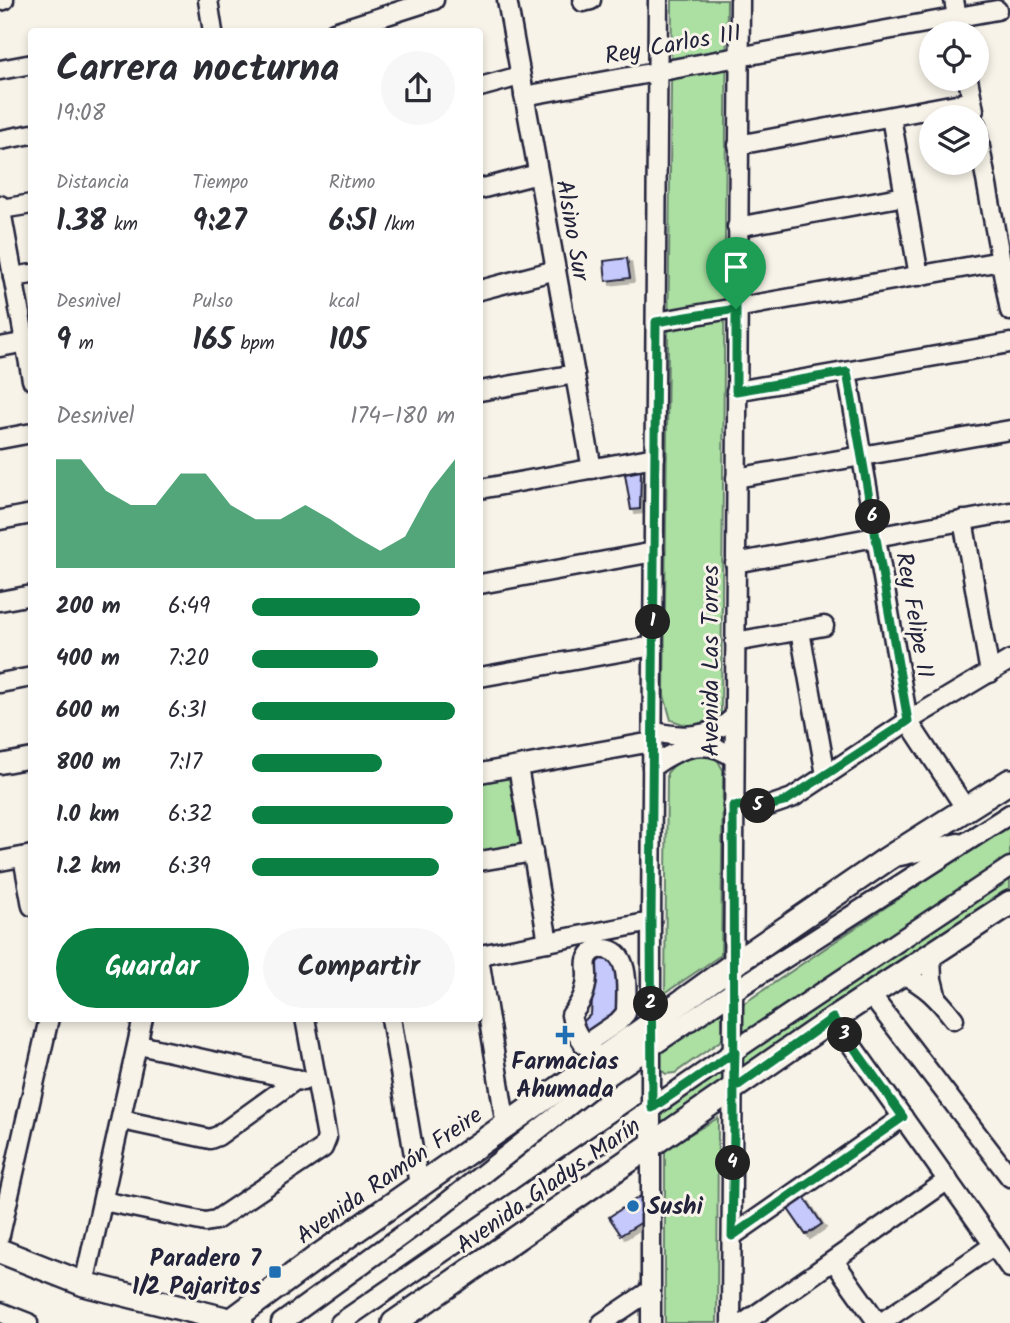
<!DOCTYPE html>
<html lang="es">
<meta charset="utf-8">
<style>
body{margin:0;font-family:Kalam,sans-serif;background:#f7f7f7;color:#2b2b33;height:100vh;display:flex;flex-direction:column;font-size:26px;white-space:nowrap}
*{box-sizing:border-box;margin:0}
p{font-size:23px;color:#7c7c81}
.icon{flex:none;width:38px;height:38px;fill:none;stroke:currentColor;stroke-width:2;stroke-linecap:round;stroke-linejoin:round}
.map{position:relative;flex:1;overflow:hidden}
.sheet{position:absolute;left:28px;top:28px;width:455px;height:994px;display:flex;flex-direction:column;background:#fff;border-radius:7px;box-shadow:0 4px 10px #0003}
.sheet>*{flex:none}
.fabs{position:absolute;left:919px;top:21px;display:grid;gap:14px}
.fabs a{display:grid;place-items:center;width:70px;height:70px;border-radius:50%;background:#fff;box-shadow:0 4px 10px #0003;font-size:35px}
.pin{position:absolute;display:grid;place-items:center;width:60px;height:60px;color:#fff;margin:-72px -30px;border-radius:50% 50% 50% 0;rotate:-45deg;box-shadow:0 0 7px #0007}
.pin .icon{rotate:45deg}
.km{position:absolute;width:35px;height:35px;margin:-18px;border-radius:50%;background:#222;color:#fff;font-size:19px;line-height:35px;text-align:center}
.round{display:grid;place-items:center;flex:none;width:74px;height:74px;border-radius:37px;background:#f7f7f7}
.head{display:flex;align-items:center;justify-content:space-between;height:119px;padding:0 28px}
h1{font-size:38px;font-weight:700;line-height:52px}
.metrics{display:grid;grid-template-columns:repeat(3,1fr);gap:10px;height:119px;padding:7px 28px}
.metrics div{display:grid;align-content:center}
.metrics b{font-size:30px;font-weight:700}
.metrics small{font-size:19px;font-weight:400}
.metrics p{font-size:19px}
.chart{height:196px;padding:14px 28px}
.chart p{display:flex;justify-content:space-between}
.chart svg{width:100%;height:126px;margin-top:7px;fill:#0b8043;opacity:.7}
.primary-button{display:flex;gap:14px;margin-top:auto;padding:14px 28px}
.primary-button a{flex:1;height:80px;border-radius:42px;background:#0b8043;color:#fff;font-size:28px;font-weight:700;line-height:80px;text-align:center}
.primary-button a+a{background:#f7f7f7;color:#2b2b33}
ul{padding:0 28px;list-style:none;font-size:23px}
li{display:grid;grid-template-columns:112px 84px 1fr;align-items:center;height:52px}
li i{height:18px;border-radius:9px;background:#0b8043}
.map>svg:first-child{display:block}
.green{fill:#ace0a2;stroke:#67816e;stroke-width:2}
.building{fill:#c5c9fb;stroke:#22223b;stroke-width:2;filter:url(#shadow)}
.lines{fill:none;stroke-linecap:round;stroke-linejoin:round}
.minor-casing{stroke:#22223b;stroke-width:23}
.major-casing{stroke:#22223b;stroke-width:28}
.minor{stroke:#f7f3e8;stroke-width:18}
.major{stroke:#f7f3e8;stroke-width:23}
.route-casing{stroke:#fff;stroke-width:14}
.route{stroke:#0b8043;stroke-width:9}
.poi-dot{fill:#1f6fb2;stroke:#f7f3e8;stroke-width:2.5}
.labels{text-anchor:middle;stroke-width:6;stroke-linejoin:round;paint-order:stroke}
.street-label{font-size:24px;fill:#22223b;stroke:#f7f3e8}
.poi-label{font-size:24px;font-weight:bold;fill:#22223b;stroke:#f7f3e8}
</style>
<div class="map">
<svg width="1010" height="1323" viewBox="0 0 1010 1323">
<defs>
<filter id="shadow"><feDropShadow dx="4" dy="4" stdDeviation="0" flood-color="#0004"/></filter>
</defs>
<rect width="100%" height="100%" fill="#f7f3e8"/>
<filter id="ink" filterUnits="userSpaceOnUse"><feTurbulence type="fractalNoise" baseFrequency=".0143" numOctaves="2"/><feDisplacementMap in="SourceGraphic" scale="14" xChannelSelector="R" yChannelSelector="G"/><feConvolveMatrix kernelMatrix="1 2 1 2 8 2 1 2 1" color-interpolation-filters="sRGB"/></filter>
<g filter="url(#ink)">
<!-- green -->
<g class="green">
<polygon points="672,0 727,0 721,719 698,729 671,720 664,695"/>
<polygon points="685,753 716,757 723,770 721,955 665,993 667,773"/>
<polygon points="509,774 514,778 526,846 480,858 480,779"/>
<polygon points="1010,823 1010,861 742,1035 740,1006"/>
<polygon points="1010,874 1010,890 881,973 742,1070 744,1055"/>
<polygon points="722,1007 723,1039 675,1073 666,1074 655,1065 655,1056"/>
<polygon points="725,1068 725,1086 665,1126 657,1120 657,1113"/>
<polygon points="718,1118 717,1323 665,1323 665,1149"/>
</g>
<!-- building -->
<g class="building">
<polygon points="627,258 630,278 606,281 604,261"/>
<polygon points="641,471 640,509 631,510 625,474"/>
<polygon points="607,952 616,958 618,1015 590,1035 582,1031 582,1023 591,1014 595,958"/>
<polygon points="642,1195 642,1222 621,1235 609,1217"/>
<polygon points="805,1198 822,1224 806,1235 788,1209"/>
</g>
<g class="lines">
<!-- minor casing -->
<g class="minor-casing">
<g id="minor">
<polyline points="208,0 213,32"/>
<polyline points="507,0 592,469"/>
<polyline points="954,0 960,33"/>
<polyline points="0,1 4,0"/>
<polyline points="583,2 591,0"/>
<polyline points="334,32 434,0"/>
<polyline points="0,70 32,64"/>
<polyline points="968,79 974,110"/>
<polyline points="480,87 520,76"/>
<polyline points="524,96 997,10"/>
<polyline points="891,117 919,276"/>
<polyline points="976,125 1010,311"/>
<polyline points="0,140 32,134"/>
<polyline points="738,145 972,101"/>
<polyline points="480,189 538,174"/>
<polyline points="0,205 32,380"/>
<polyline points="1,209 32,204"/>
<polyline points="737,227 905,196"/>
<polyline points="13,277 32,274"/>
<polyline points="480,290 556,270"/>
<polyline points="656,322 1001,261"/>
<polyline points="0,347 32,341"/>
<polyline points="847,372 908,721 966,809"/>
<polyline points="480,391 575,374"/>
<polyline points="736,391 1010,343"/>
<polyline points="0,439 32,433"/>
<polyline points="736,478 1010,430"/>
<polyline points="480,489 655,457"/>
<polyline points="0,520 32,514"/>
<polyline points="963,520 990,673"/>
<polyline points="735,563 1010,512"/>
<polyline points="480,584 654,552"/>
<polyline points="0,601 32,595"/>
<polyline points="800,631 826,775"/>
<polyline points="735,642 824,626"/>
<polyline points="480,677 653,646"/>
<polyline points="0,683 32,677"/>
<path d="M653,731c27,8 60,7 81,-14"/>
<polyline points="0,764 32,758"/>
<polyline points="518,767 548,942"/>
<path d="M652,767c26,-19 54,-31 82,-9"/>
<polyline points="480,773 652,742"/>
<polyline points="733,806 769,806 792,798 908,721 1010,660"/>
<polyline points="900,856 958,843"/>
<polyline points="23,857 32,906"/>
<polyline points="0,861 32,855"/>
<polyline points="480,861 533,852"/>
<polyline points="480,955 651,922"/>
<polyline points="931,955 932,979 936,995"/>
<polyline points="480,964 506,1126"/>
<path d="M901,973c25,13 36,24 53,46"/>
<polyline points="870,994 1010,1177"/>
<polyline points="391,1018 419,1185"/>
<polyline points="833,1019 1010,1268"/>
<polyline points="139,1045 303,1081"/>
<path d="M584,1045l34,-23 8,-9c0,-19 6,-63 -22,-64 -8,-1 -14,3 -17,11 -1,4 0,11 0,16 -1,17 -6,27 -16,39 3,20 15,32 30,44"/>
<polyline points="122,1120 210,1139 218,1136 297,1079"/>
<polyline points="103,1201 205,1222 216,1220 323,1148 327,1138 305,1018"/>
<polyline points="0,1235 49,1018"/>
<polyline points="732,1236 903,1117"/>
<polyline points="834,1261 878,1323"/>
<polyline points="84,1284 143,1018"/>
<polyline points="0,1312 28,1323"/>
<polyline points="281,1323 441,1207 595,1085 734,991 1010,814"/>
<polyline points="340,1323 749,1041 1010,867"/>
<polyline points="602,1323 651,1290"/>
<polyline points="651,1323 651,922 658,0"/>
<path d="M731,1323c6,-441 2,-882 9,-1323"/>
<polyline points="744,1323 948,1180"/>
<polyline points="881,1323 994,1245"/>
</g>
</g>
<!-- major casing -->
<g class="major-casing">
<g id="major">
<polyline points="0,1251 84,1284 241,1323"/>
<polyline points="228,1323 316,1258 651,1024 734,964 887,859 1010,781"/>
<polyline points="394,1323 833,1019 1010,903"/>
</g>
</g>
<!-- minor -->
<use href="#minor" class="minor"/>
<!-- major -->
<use href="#major" class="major"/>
</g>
</g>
<g class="lines" filter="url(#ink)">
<!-- route casing -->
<g class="route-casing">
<path id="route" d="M736,309l-80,13 -5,600 1,186 83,-56 -1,36 99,-70 70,99 -171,119 2,-105c0,-108 0,-216 -1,-325h36l15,-4 124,-81 -61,-349 -111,19v-82"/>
</g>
<!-- route -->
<use href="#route" class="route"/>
</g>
<!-- markers -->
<g class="poi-dot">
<path d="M561.5 1024.5h7v7h7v7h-7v7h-7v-7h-7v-7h7z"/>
<circle cx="633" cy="1206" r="7"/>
<rect x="268" y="1265" width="14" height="14" rx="3.5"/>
</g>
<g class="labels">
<!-- street labels -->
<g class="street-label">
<text transform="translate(673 44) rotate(-10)" y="8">Rey Carlos III</text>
<text transform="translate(573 230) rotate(80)" y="8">Alsino Sur</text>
<text transform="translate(915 615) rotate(80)" y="8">Rey Felipe II</text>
<text transform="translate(710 661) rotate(-90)" y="8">Avenida Las Torres</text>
<text transform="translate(389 1175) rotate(-35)" y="8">Avenida Ramón Freire</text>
<text transform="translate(548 1185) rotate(-35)" y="8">Avenida Gladys Marín</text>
</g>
<!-- poi labels -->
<g class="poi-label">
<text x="565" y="1069">Farmacias<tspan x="565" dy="28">Ahumada</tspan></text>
<text x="647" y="1214" text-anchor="start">Sushi</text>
<text x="261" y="1266" text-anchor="end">Paradero 7<tspan x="261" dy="28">1/2 Pajaritos</tspan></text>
</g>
</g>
</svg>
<div class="fabs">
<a><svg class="icon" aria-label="locate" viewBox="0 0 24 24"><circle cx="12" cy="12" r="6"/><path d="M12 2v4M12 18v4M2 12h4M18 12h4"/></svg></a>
<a><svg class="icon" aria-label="layers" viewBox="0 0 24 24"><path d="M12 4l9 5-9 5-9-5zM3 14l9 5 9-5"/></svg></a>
</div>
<div class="pin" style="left:736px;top:309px;background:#1e9e55"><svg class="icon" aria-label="arrive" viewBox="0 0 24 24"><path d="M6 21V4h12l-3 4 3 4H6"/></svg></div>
<b class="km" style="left:653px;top:622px">1</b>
<b class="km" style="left:651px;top:1004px">2</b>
<b class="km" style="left:845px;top:1035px">3</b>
<b class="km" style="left:733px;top:1163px">4</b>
<b class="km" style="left:758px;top:806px">5</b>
<b class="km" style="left:873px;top:517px">6</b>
<section class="sheet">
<div class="head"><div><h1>Carrera nocturna</h1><p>19:08</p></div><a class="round"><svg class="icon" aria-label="share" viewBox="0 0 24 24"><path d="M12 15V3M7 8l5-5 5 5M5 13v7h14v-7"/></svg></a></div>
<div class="metrics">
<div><p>Distancia</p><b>1.38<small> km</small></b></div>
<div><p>Tiempo</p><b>9:27</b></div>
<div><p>Ritmo</p><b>6:51<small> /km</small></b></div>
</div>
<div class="metrics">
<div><p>Desnivel</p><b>9<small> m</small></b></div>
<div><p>Pulso</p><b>165<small> bpm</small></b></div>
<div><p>kcal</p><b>105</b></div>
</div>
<div class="chart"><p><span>Desnivel</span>174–180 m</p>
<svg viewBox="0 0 160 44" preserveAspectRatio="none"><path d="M0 44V6L10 6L20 17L30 22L40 22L50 11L60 11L70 22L80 27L90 27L100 22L110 27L120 33L130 38L140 33L150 17L160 6V44z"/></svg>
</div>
<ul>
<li><b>200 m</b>6:49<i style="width:83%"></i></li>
<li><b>400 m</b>7:20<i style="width:62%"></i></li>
<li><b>600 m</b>6:31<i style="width:100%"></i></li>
<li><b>800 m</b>7:17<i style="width:64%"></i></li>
<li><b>1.0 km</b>6:32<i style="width:99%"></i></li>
<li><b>1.2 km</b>6:39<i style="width:92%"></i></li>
</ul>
<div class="primary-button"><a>Guardar</a><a>Compartir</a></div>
</section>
</div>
